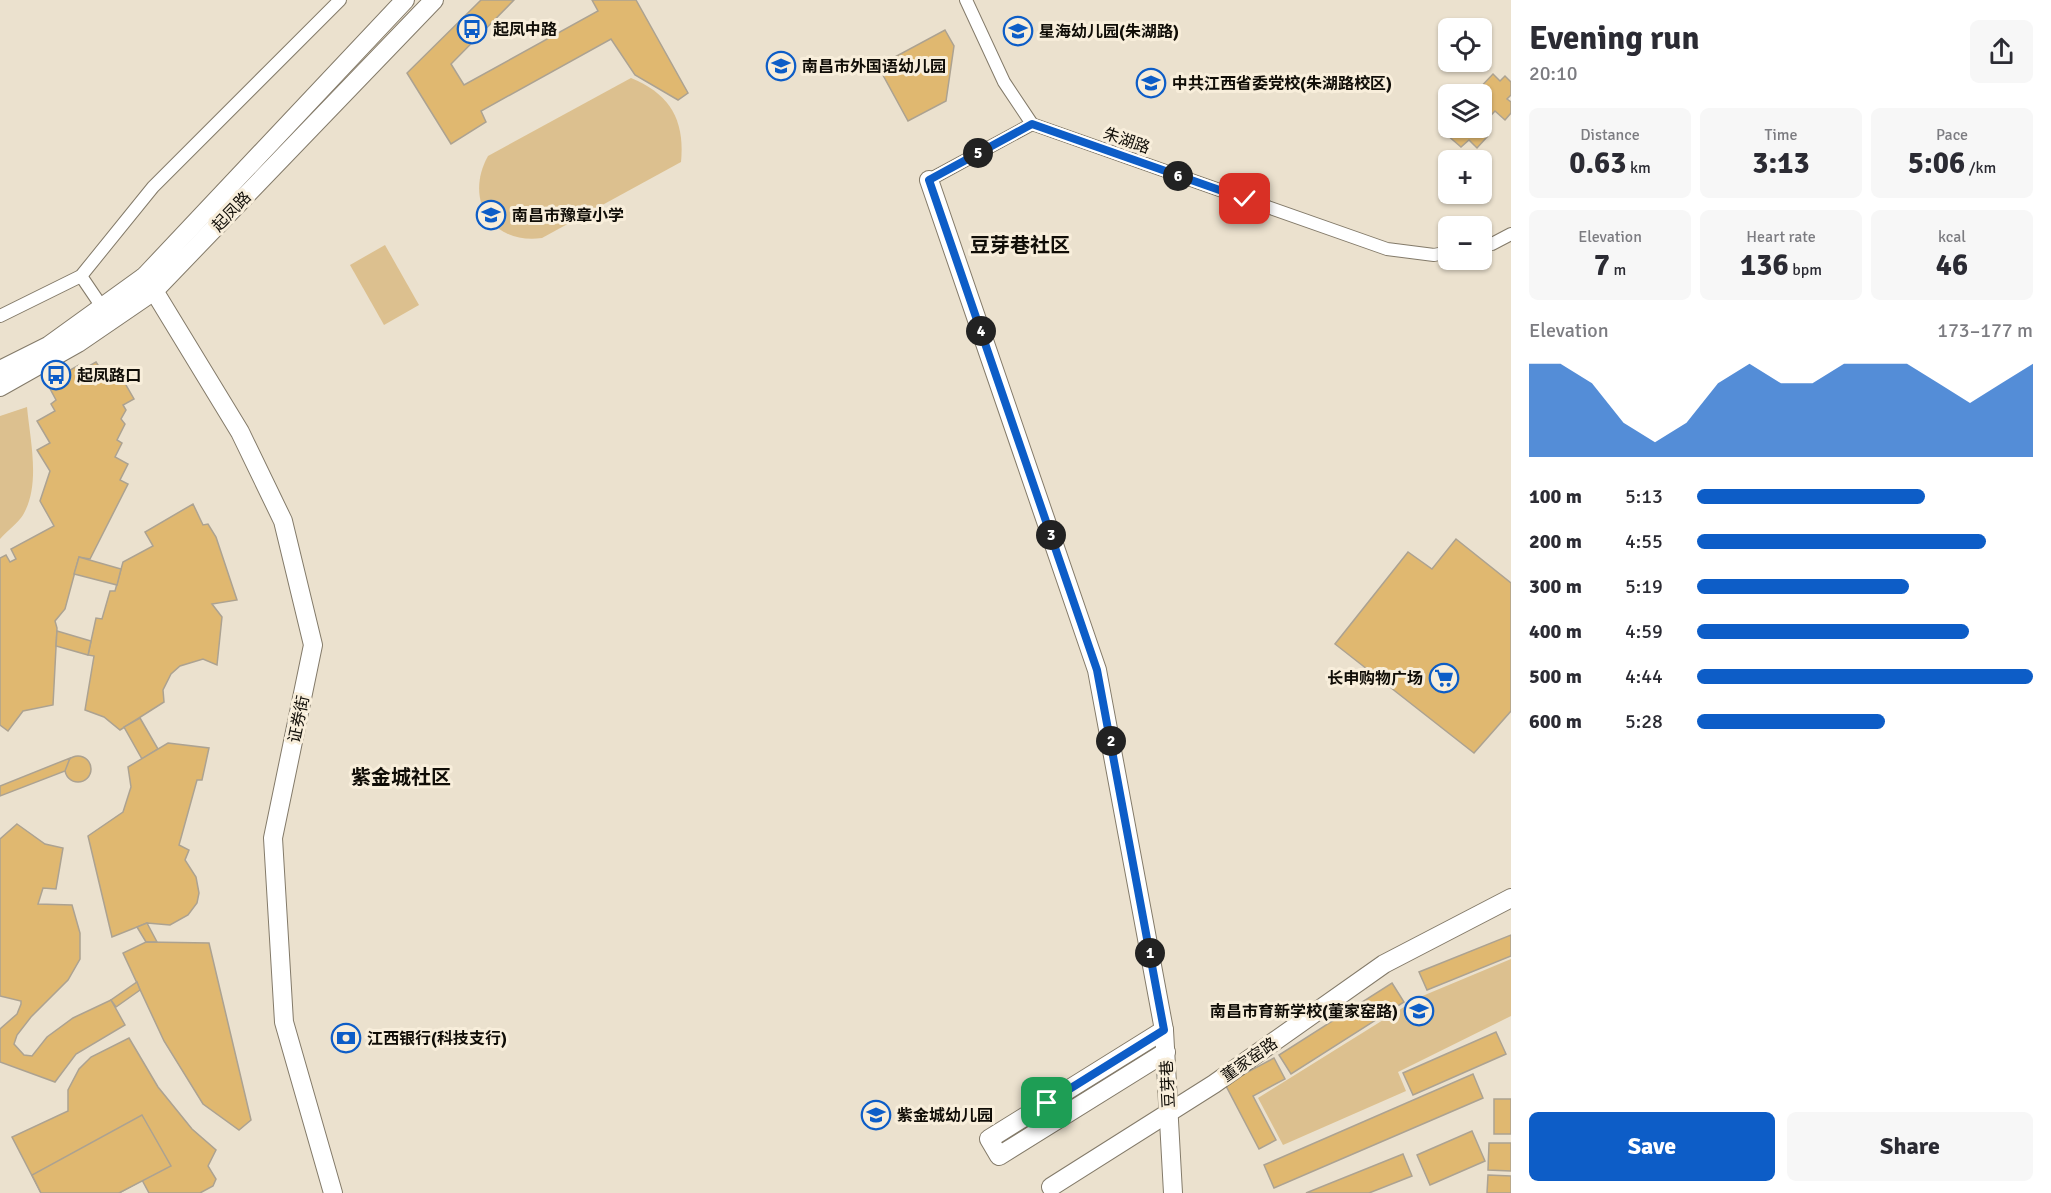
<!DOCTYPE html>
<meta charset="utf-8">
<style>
body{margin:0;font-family:Signika,"Noto Sans SC",sans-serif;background:#f7f7f7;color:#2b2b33;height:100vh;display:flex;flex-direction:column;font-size:22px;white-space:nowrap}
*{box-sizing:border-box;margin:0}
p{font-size:20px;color:#7c7c81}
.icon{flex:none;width:33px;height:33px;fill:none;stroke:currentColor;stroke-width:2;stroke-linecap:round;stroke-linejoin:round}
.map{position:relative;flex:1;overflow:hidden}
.side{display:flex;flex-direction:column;background:#fff;width:540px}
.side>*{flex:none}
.tools{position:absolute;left:1438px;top:18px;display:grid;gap:12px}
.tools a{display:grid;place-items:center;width:54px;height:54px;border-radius:9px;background:#fff;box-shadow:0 2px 4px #0004;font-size:30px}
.pin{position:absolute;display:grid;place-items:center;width:51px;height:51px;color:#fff;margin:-26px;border-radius:12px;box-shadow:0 3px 9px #0006}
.km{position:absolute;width:30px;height:30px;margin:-15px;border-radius:50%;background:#222;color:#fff;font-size:16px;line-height:30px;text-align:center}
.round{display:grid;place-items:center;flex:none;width:63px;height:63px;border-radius:9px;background:#f7f7f7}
.summary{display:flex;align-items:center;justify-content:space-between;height:102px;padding:0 18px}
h1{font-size:33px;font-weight:700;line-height:45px}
.metrics{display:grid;grid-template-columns:repeat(3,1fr);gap:9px;height:102px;padding:6px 18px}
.metrics div{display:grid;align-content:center;border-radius:9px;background:#f7f7f7;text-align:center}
.metrics b{font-size:30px;font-weight:700}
.metrics small{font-size:16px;font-weight:400}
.metrics p{font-size:16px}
.chart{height:168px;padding:12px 18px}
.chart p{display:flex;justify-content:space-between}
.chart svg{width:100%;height:108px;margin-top:6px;fill:#0d5dc7;opacity:.7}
.cta{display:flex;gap:12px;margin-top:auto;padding:12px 18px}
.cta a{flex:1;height:69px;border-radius:9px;background:#0d5dc7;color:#fff;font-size:24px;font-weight:700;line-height:69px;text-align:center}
.cta a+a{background:#f7f7f7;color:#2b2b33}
ul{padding:0 18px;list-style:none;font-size:20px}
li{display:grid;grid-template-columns:96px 72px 1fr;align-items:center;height:45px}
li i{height:15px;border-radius:8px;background:#0d5dc7}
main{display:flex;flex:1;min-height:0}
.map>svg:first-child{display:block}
.green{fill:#dcc08f}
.building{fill:#e0b870;stroke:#aca291;stroke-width:1.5}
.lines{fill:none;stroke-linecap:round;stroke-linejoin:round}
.street-casing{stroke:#837a69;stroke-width:14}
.secondary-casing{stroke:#837a69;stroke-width:20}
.street{stroke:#fff;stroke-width:12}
.secondary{stroke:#fff;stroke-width:18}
.route-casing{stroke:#fff;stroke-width:12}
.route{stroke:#0d5dc7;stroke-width:8}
.labels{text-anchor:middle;stroke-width:6;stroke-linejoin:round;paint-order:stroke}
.poi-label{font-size:16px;font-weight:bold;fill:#100d07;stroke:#f8eedb;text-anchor:start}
.street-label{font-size:16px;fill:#100d07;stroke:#f8eedb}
.quarter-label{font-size:20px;font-weight:bold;fill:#100d07;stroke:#f8eedb}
</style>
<main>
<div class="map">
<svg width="1511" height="1193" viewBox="0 0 1511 1193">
<rect width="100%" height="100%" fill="#ebe1ce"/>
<!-- green -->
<g class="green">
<path d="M631,78c39,16 54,42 50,84l-139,76c-51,7 -78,-39 -54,-82z"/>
<polygon points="385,245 419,305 384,325 350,265"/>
<path d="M27,407c3,33 14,77 -4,108 -5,8 -16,16 -23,24v-123z"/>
<polygon points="1511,959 1511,1016 1398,1072 1406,1091 1283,1145 1258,1098 1420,997"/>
</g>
<!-- building -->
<g class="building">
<polygon points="481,0 514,0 451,64 464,85 598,11 592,0 636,0 688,93 678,100 635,75 611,39 481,111 486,122 451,144 407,73"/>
<polygon points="945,30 954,46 946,101 908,121 878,66"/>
<polygon points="1493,74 1500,81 1505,76 1511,82 1511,95 1507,99 1511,102 1511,113 1505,120 1495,111 1482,125 1482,94 1474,94"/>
<polygon points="1452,128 1480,128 1487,137 1477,148 1469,140 1461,147 1447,135"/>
<polygon points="96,362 103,373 115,366 134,399 123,405 126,410 121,419 125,424 117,440 122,443 115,457 128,464 120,480 128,484 90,559 79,557 65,609 55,621 57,628 53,705 23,711 8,731 0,725 0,558 6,555 10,562 16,559 11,549 54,526 40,501 50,471 37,450 50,443 37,421 55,411 51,404 56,400 47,383 79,365 82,370"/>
<polygon points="193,504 203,525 208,524 216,537 237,600 212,604 222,617 217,665 203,659 180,666 171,674 163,690 164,702 120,730 104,717 85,710 94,656 88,655 96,618 102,619 110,591 115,591 123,562 153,546 145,532"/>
<polygon points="1456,539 1511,583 1511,711 1474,753 1335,644 1408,552 1432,569"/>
<polygon points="79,557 121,569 117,585 74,574"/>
<polygon points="57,631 91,641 88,655 56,646"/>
<polygon points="140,718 158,749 142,759 124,727"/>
<polygon points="168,743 209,748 202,780 197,780 179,845 189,850 185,860 196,877 199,893 197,903 188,915 170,925 147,923 112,937 88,836 123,812 131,787 128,767"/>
<circle cx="78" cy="769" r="13"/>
<polygon points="70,758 65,771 0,796 0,786"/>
<polygon points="17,824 45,844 63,848 56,889 43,888 38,904 72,905 80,933 80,959 68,980 31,1017 17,1035 14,1044 24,1055 32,1056 47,1037 73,1018 111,1000 125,1025 76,1054 55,1082 0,1062 0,1029 17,1014 21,1004 21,1001 0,996 0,839"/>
<polygon points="147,923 157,942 146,942 137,927"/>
<polygon points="1511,935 1511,956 1427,990 1419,972"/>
<polygon points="146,942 209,943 251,1120 239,1130 203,1104 164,1041 123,953"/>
<polygon points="137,982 140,990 116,1007 111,1000"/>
<polygon points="1392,983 1404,1002 1291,1074 1279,1055"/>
<polygon points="1496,1032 1506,1054 1413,1095 1403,1073"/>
<polygon points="129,1038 158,1087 192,1129 216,1150 208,1166 216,1179 213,1186 200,1193 149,1193 142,1180 119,1193 41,1193 12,1137 68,1111 68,1090 79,1069 91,1057"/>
<polygon points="1274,1058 1285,1079 1253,1096 1276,1140 1259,1149 1225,1084"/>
<polygon points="1473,1074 1483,1098 1274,1188 1264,1165"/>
<rect x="1494" y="1099" width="17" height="35"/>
<polygon points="142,1115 171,1166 119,1193 41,1193 32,1175"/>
<polygon points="1472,1131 1485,1161 1430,1185 1417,1155"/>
<polygon points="1489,1143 1511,1143 1511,1171 1488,1170"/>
<polygon points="1403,1154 1412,1176 1369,1193 1306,1193"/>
<polygon points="1488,1175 1511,1176 1511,1193 1487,1193"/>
</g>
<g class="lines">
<!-- street casing -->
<g class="street-casing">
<g id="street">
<polyline points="966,0 1004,82 1032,124 1387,249 1434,255 1449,252"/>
<polyline points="929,180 1032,124"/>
<polyline points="1482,246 1492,244 1511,234"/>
<polyline points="81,276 102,307"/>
<polyline points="0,316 81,276 153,187 340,0"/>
</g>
</g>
<!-- secondary casing -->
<g class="secondary-casing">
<g id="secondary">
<polyline points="929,180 1097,670 1164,1030 1173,1193"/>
<polyline points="145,276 240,432 283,521 313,645 273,838 284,1022 333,1193"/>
<polyline points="0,370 48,346 145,276 405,0"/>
<polyline points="0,387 78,343 154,291 434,0"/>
<polyline points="1164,1030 989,1139 999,1156 1166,1052"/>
<polyline points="1051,1187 1214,1084 1384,964 1511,898"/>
</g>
</g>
<!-- street -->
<use href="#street" class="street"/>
<!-- secondary -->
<use href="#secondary" class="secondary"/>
</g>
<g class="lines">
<!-- route casing -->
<g class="route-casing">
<polyline id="route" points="1047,1103 1164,1030 1097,670 929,180 1032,124 1245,199"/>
</g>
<!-- route -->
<use href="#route" class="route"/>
</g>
<!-- icons -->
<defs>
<g id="bus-ring" transform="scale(1.5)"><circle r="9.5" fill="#f8eedb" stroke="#0d5dc7" stroke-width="1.5"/><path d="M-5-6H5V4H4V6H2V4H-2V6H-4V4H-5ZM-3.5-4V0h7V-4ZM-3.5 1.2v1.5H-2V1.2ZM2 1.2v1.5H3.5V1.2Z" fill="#0d5dc7"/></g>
<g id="school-ring" transform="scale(1.5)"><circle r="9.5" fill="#f8eedb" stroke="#0d5dc7" stroke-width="1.5"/><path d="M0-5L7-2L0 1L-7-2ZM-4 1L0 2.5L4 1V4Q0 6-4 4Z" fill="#0d5dc7"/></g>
<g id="university-ring" transform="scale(1.5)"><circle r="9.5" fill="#f8eedb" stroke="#0d5dc7" stroke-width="1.5"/><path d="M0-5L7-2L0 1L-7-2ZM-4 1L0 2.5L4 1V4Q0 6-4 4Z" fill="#0d5dc7"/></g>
<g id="supermarket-ring" transform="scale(1.5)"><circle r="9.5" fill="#f8eedb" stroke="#0d5dc7" stroke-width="1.5"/><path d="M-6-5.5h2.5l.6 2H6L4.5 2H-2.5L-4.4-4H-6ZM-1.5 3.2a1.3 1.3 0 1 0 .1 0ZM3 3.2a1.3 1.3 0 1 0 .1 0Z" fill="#0d5dc7"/></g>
<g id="bank-ring" transform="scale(1.5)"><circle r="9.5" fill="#f8eedb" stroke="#0d5dc7" stroke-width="1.5"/><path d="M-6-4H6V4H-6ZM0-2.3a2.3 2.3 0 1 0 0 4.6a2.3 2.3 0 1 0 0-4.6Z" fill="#0d5dc7"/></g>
</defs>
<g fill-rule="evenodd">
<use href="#bus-ring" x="472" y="29"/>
<use href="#school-ring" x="1018" y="31"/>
<use href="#school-ring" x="781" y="66"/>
<use href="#university-ring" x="1151" y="83"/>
<use href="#school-ring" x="491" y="215"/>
<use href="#bus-ring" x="56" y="375"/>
<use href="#supermarket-ring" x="1444" y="678"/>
<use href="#school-ring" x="1419" y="1011"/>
<use href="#bank-ring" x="346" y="1038"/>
<use href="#school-ring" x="876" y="1115"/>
</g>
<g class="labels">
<!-- poi labels -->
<g class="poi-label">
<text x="493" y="35">起凤中路</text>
<text x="1039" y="37">星海幼儿园(朱湖路)</text>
<text x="802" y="72">南昌市外国语幼儿园</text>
<text x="1172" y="89">中共江西省委党校(朱湖路校区)</text>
<text x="512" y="221">南昌市豫章小学</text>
<text x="77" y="381">起凤路口</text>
<text x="1423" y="684" text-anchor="end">长申购物广场</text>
<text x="1398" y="1017" text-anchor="end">南昌市育新学校(董家窑路)</text>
<text x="367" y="1044">江西银行(科技支行)</text>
<text x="897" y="1121">紫金城幼儿园</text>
</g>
<!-- street labels -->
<g class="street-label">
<text transform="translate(1127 140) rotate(19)" y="6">朱湖路</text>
<text transform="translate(231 211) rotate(-46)" y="6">起凤路</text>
<text transform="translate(298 719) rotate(-78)" y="6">证券街</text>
<text transform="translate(1249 1059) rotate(-35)" y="6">董家窑路</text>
<text transform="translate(1167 1084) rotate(-93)" y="6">豆芽巷</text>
</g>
<!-- quarter labels -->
<g class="quarter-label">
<text x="1020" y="252">豆芽巷社区</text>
<text x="401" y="784">紫金城社区</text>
</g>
</g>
</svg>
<div class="tools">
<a><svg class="icon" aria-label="locate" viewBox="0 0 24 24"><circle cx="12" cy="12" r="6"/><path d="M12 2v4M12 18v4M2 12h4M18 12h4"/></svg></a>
<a><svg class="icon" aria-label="layers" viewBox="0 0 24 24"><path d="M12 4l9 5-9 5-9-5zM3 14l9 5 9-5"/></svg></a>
<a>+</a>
<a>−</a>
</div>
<div class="pin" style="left:1047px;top:1103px;background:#1e9e55"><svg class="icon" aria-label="arrive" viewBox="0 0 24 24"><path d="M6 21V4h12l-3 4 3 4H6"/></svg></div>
<div class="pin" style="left:1245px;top:199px;background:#d93025"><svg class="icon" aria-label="check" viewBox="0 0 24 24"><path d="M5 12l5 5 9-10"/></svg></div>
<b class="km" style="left:1150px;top:953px">1</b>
<b class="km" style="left:1111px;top:741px">2</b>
<b class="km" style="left:1051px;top:535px">3</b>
<b class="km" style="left:981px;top:331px">4</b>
<b class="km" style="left:978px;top:153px">5</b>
<b class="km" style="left:1178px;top:176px">6</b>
</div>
<section class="side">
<div class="summary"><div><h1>Evening run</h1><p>20:10</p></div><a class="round"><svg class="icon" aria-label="share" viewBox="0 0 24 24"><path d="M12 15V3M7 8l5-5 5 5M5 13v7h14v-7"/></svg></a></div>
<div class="metrics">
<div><p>Distance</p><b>0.63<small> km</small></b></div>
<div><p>Time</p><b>3:13</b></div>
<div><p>Pace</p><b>5:06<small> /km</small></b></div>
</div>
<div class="metrics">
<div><p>Elevation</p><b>7<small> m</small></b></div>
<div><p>Heart rate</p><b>136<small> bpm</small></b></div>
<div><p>kcal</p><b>46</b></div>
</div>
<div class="chart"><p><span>Elevation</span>173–177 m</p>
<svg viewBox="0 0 160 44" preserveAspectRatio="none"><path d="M0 44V6L10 6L20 14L30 30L40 38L50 30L60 14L70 6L80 14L90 14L100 6L110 6L120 6L130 14L140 22L150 14L160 6V44z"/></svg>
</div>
<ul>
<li><b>100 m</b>5:13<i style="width:68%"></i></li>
<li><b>200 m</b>4:55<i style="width:86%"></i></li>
<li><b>300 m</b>5:19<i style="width:63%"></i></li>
<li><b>400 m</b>4:59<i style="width:81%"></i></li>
<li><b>500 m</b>4:44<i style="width:100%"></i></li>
<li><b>600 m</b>5:28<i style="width:56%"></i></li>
</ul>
<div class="cta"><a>Save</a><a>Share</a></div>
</section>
</main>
